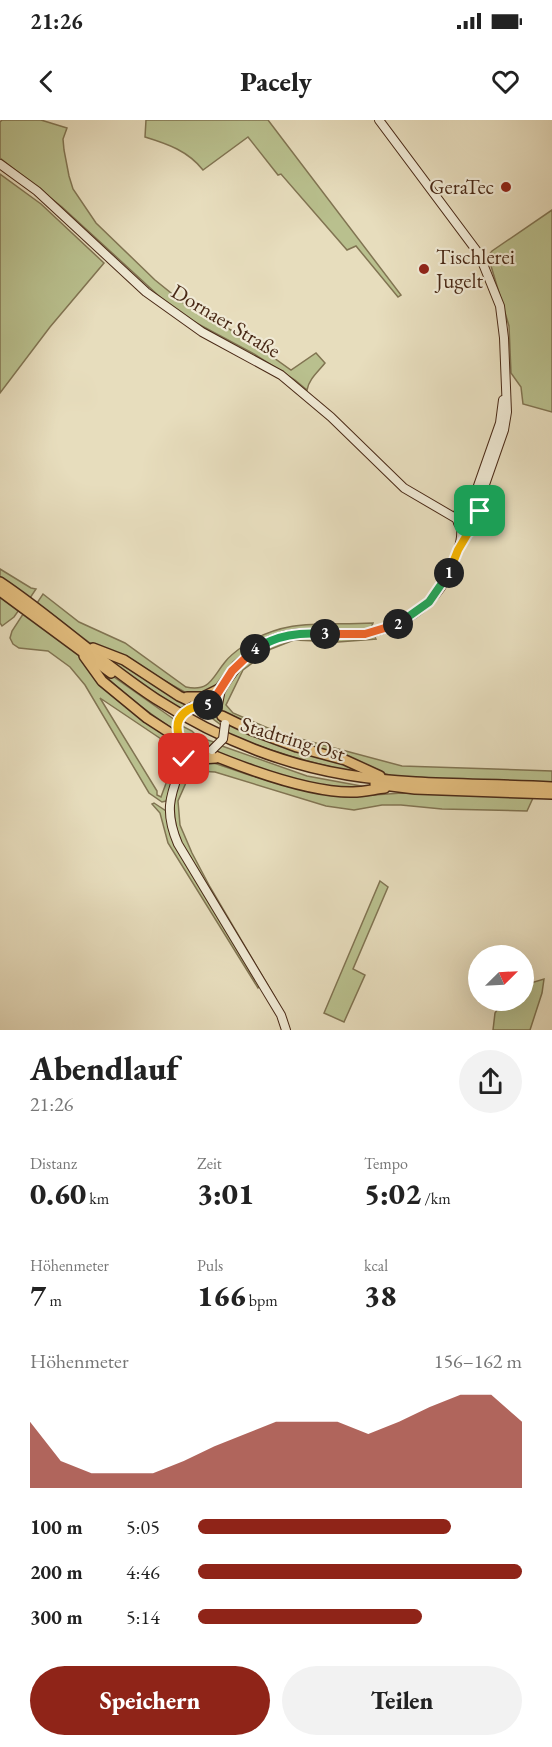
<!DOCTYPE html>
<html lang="de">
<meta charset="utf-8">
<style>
body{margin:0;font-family:"EB Garamond",serif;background:#f2f2f2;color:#222;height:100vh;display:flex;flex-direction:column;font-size:22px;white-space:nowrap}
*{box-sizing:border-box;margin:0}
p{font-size:20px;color:#767676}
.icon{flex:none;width:33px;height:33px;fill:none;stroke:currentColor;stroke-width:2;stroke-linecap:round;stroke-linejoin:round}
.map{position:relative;height:910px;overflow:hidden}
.drawer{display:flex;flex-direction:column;background:#fff;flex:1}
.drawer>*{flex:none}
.needle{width:39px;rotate:66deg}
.buttons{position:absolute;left:468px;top:825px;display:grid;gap:12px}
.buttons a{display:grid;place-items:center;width:66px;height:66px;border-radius:50%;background:#fff;box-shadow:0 6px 24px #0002;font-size:30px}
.pin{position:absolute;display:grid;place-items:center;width:51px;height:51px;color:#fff;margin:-26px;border-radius:12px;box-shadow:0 3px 9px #0006}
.km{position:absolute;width:30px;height:30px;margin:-15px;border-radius:50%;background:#222;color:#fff;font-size:16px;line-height:30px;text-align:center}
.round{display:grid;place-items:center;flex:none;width:63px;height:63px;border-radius:32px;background:#f2f2f2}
.summary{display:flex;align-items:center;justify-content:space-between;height:102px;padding:0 30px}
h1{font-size:33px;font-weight:800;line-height:45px}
.stats{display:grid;grid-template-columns:repeat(3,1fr);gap:9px;height:102px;padding:6px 30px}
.stats div{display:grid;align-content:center}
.stats b{font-size:30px;font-weight:800}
.stats small{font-size:16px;font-weight:400}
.stats p{font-size:16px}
.chart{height:168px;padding:12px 30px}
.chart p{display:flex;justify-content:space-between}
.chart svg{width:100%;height:108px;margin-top:6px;fill:#8f2418;opacity:.7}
.button{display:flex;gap:12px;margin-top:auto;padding:12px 30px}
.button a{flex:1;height:69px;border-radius:36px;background:#8f2418;color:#fff;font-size:24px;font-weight:800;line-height:69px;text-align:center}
.button a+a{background:#f2f2f2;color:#222}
ul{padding:0 30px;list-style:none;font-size:20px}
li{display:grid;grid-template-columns:96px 72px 1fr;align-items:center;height:45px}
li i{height:15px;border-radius:8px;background:#8f2418}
.status{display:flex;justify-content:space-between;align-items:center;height:42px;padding:0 30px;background:#fff;direction:ltr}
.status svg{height:16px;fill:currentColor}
header{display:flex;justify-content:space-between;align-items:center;height:78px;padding:0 30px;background:#fff;font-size:27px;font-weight:800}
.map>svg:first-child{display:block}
.green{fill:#b9c08e;stroke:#817452;stroke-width:1.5;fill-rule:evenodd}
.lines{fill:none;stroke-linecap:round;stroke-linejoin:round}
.secondary-casing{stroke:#492916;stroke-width:10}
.highway-casing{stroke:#492916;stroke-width:12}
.secondary{stroke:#efe9d4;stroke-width:8}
.highway{stroke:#e4be7e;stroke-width:9}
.secondary-bridge-casing{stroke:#492916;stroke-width:10;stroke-linecap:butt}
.secondary-bridge{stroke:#efe9d4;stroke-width:8}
.split-1-casing{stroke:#fff;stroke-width:12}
.split-2-casing{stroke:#fff;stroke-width:12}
.split-3-casing{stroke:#fff;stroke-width:12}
.split-4-casing{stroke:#fff;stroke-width:12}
.split-5-casing{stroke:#fff;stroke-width:12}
.split-6-casing{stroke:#fff;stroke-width:12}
.split-1{stroke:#f5b400;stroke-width:8}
.split-2{stroke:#22a559;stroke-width:8}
.split-3{stroke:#f0652b;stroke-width:8}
.split-4{stroke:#22a559;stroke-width:8}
.split-5{stroke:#f0652b;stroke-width:8}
.split-6{stroke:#f5b400;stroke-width:8}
.poi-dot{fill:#8f2418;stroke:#efe9d4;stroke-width:2}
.labels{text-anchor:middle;stroke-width:4.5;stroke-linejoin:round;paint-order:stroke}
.poi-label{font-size:21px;fill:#492916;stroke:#efe9d4;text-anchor:end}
.street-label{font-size:21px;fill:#492916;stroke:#efe9d4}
</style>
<div class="status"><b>21:26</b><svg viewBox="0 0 49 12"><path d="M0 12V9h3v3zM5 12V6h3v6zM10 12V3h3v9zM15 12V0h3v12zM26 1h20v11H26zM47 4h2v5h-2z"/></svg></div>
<header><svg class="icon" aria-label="back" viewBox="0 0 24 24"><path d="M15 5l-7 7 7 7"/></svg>Pacely<svg class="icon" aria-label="heart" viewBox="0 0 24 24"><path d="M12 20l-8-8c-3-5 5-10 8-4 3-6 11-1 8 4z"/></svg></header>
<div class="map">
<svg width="552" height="910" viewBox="0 0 552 910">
<rect width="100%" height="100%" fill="#e7ddbd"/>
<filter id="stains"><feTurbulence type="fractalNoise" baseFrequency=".00333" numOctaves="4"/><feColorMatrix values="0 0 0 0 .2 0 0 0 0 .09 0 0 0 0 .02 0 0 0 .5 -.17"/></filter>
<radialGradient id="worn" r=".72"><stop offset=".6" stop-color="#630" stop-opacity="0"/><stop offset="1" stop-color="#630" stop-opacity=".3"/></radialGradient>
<!-- green -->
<g class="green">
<path d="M2,0h39l26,8 -4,11 1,11 5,26 4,13 23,34 59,57 36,29 55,29 45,32 25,-17 9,10c-7,9 -16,16 -18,27l-12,-10 -41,-26 -67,-36 -27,-21 -98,-90 -62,-49v-36z"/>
<path d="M146,0h122l133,175 -3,2 -42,-51 -9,4 -66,-76 -3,1 -30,-38 -45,33c-15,-19 -35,-26 -58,-33z"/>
<polygon points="0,54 41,84 104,143 50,207 0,273"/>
<polygon points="552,90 552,292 523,284 521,267 511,253 509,206 488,136 492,131"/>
<polygon points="0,449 31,468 36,469 30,478 0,457"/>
<polygon points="0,474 21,487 14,497 2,506 0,503"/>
<path d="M43,474l36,28 46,21 61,44c24,5 26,-9 39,-25 5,-7 14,-13 21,-18 43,-27 79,-18 127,-21l-3,7 -16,2 -36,-2 -66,17 -19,15 -21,28 -6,4 -16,1 -75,-42 -25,-10 -53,-40z"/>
<path d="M25,491l54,43 10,14 91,77 2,11 -16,45 -4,1 -13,-9 -64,-108 -15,-18 -22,-16 -29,-3 -6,-4 -3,-6 2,-7zM100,578l70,47c2,3 5,5 5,9 1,5 -11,34 -14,43l-4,-2v-4z"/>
<path d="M374,515l2,4 -38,3 -44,-2 -23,9 -28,21 -17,35 7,8 49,21 120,32 150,5v13l-157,-7 -118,-39 -52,-23c-8,-11 -1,-20 4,-30 32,-60 87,-48 145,-50z"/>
<polygon points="100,533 118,539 188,583 179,589"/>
<path d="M94,543l81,57 -1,10c-29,-20 -58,-40 -80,-67z"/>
<path d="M199,588c11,1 20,6 22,17l-12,-9 -17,-5z"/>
<path d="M229,603l118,41 22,11c-49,-9 -95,-22 -141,-41z"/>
<path d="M182,606l10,5 6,6 16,5 -7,6c-14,0 -26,-6 -25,-22z"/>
<path d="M222,626l85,30 65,12c-54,4 -107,-17 -157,-36z"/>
<path d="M211,642l41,14 93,21 57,-4 131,5 -6,13 -85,-2 -41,-4h-19l-28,5 -28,-4 -111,-34 -17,-1 -9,5 -11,25 2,24 12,28 18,34 66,112 -94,-155c-10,-23 -14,-62 11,-78 5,-3 12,-3 18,-4z"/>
<polygon points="154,683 166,691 171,716 261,864 258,868 168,723 160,693 152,684"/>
<polygon points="380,761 388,767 353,849 365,855 344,902 324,893"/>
<polygon points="544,859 542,873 530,910 493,910 495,893 503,881 524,880 524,865"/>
</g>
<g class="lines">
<!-- secondary casing -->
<g class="secondary-casing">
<g id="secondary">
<polyline points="379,0 479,134 500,186 504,218 507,292 504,310 481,376 480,391"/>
<polyline points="0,44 37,71 146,172 202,212 281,255 331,297 404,368 457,399"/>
<circle cx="469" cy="398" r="12"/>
<polyline points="468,386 473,380 500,303 503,280"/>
<path d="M207,585l5,-3c19,-25 28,-47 59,-62 24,-11 50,-6 76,-5 41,0 83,-23 101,-60 7,-14 15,-32 13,-48"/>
<polyline points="217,590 220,574"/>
<path d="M185,625l1,7c-12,38 -25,52 -8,92l103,171 5,15"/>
<polyline points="185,625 197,632 210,631"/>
</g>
</g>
<!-- highway casing -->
<g class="highway-casing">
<g id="highway">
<path d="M0,462c54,36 102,82 156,117 58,37 124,65 192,76 67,11 136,8 204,12"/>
<polyline points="0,471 111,553"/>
<polyline points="93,528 124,540 179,576 198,585"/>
<polyline points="84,536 102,561 147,598 181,620"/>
<polyline points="187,577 203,577 221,568"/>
<polyline points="222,596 251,610 297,627 345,640 380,656"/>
<path d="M205,632c41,17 104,41 148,40 11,0 22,-3 32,-4"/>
<polyline points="180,650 200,639 216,638"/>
<polyline points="375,664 415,669 552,674"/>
</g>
</g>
<!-- secondary -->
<use href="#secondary" class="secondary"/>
<!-- highway -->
<use href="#highway" class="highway"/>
<!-- secondary-bridge casing -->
<g class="secondary-bridge-casing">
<g id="secondary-bridge">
<path d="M178,614c-1,-13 3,-22 15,-28"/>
<polyline points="212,630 223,619 225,604"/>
</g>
</g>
<!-- secondary-bridge -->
<use href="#secondary-bridge" class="secondary-bridge"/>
</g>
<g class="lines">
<!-- split-1 casing -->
<g class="split-1-casing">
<polyline id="split-1" points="449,453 458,430 468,413 481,403 482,395 480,391"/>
</g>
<!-- split-2 casing -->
<g class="split-2-casing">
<polyline id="split-2" points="398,504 429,482 449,453"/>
</g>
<!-- split-3 casing -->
<g class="split-3-casing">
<polyline id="split-3" points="325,514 365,514 398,504"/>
</g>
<!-- split-4 casing -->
<g class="split-4-casing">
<path id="split-4" d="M255,529c23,-14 44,-17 70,-15"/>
</g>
<!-- split-5 casing -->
<g class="split-5-casing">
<polyline id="split-5" points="208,585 216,576 232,551 255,529"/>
</g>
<!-- split-6 casing -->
<g class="split-6-casing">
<path id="split-6" d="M184,639c4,-11 -1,-13 -5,-23 -7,-21 12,-31 29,-31"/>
</g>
<!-- split-1 -->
<use href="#split-1" class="split-1"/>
<!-- split-2 -->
<use href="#split-2" class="split-2"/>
<!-- split-3 -->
<use href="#split-3" class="split-3"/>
<!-- split-4 -->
<use href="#split-4" class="split-4"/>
<!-- split-5 -->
<use href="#split-5" class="split-5"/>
<!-- split-6 -->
<use href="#split-6" class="split-6"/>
</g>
<!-- markers -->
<g class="poi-dot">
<circle cx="506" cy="67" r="6"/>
<circle cx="424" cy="149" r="6"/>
</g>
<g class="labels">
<!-- poi labels -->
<g class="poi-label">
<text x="494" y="74">GeraTec</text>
<text x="436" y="144" text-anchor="start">Tischlerei<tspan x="436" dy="24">Jugelt</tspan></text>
</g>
<!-- street labels -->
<g class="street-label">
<text transform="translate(226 201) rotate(31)" y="7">Dornaer Straße</text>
<text transform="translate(293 619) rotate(17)" y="7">Stadtring Ost</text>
</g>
</g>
<rect width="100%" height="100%" filter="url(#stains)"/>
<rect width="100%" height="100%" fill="url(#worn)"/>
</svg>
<div class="buttons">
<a><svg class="needle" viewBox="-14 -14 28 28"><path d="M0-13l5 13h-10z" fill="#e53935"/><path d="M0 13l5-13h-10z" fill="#767676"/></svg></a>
</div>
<div class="pin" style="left:480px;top:391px;background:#1e9e55"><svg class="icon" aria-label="arrive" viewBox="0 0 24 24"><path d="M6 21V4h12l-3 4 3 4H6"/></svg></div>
<div class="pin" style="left:184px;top:639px;background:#d93025"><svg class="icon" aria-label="check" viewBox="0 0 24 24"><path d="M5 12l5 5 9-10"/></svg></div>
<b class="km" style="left:449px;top:453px">1</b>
<b class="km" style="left:398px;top:504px">2</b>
<b class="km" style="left:325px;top:514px">3</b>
<b class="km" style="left:255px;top:529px">4</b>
<b class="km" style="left:208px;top:585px">5</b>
</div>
<section class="drawer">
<div class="summary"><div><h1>Abendlauf</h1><p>21:26</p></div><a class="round"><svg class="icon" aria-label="share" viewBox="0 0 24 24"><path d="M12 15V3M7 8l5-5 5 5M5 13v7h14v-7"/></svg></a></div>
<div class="stats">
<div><p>Distanz</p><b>0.60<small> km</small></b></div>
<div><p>Zeit</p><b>3:01</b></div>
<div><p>Tempo</p><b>5:02<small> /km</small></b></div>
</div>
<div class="stats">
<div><p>Höhenmeter</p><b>7<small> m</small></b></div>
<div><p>Puls</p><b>166<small> bpm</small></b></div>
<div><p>kcal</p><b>38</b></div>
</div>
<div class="chart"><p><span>Höhenmeter</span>156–162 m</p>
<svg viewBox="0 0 160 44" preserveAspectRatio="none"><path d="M0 44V17L10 33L20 38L30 38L40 38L50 33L60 27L70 22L80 17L90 17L100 17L110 22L120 17L130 11L140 6L150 6L160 17V44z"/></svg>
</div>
<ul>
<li><b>100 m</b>5:05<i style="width:78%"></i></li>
<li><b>200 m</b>4:46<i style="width:100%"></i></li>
<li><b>300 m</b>5:14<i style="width:69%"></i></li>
</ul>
<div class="button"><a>Speichern</a><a>Teilen</a></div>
</section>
